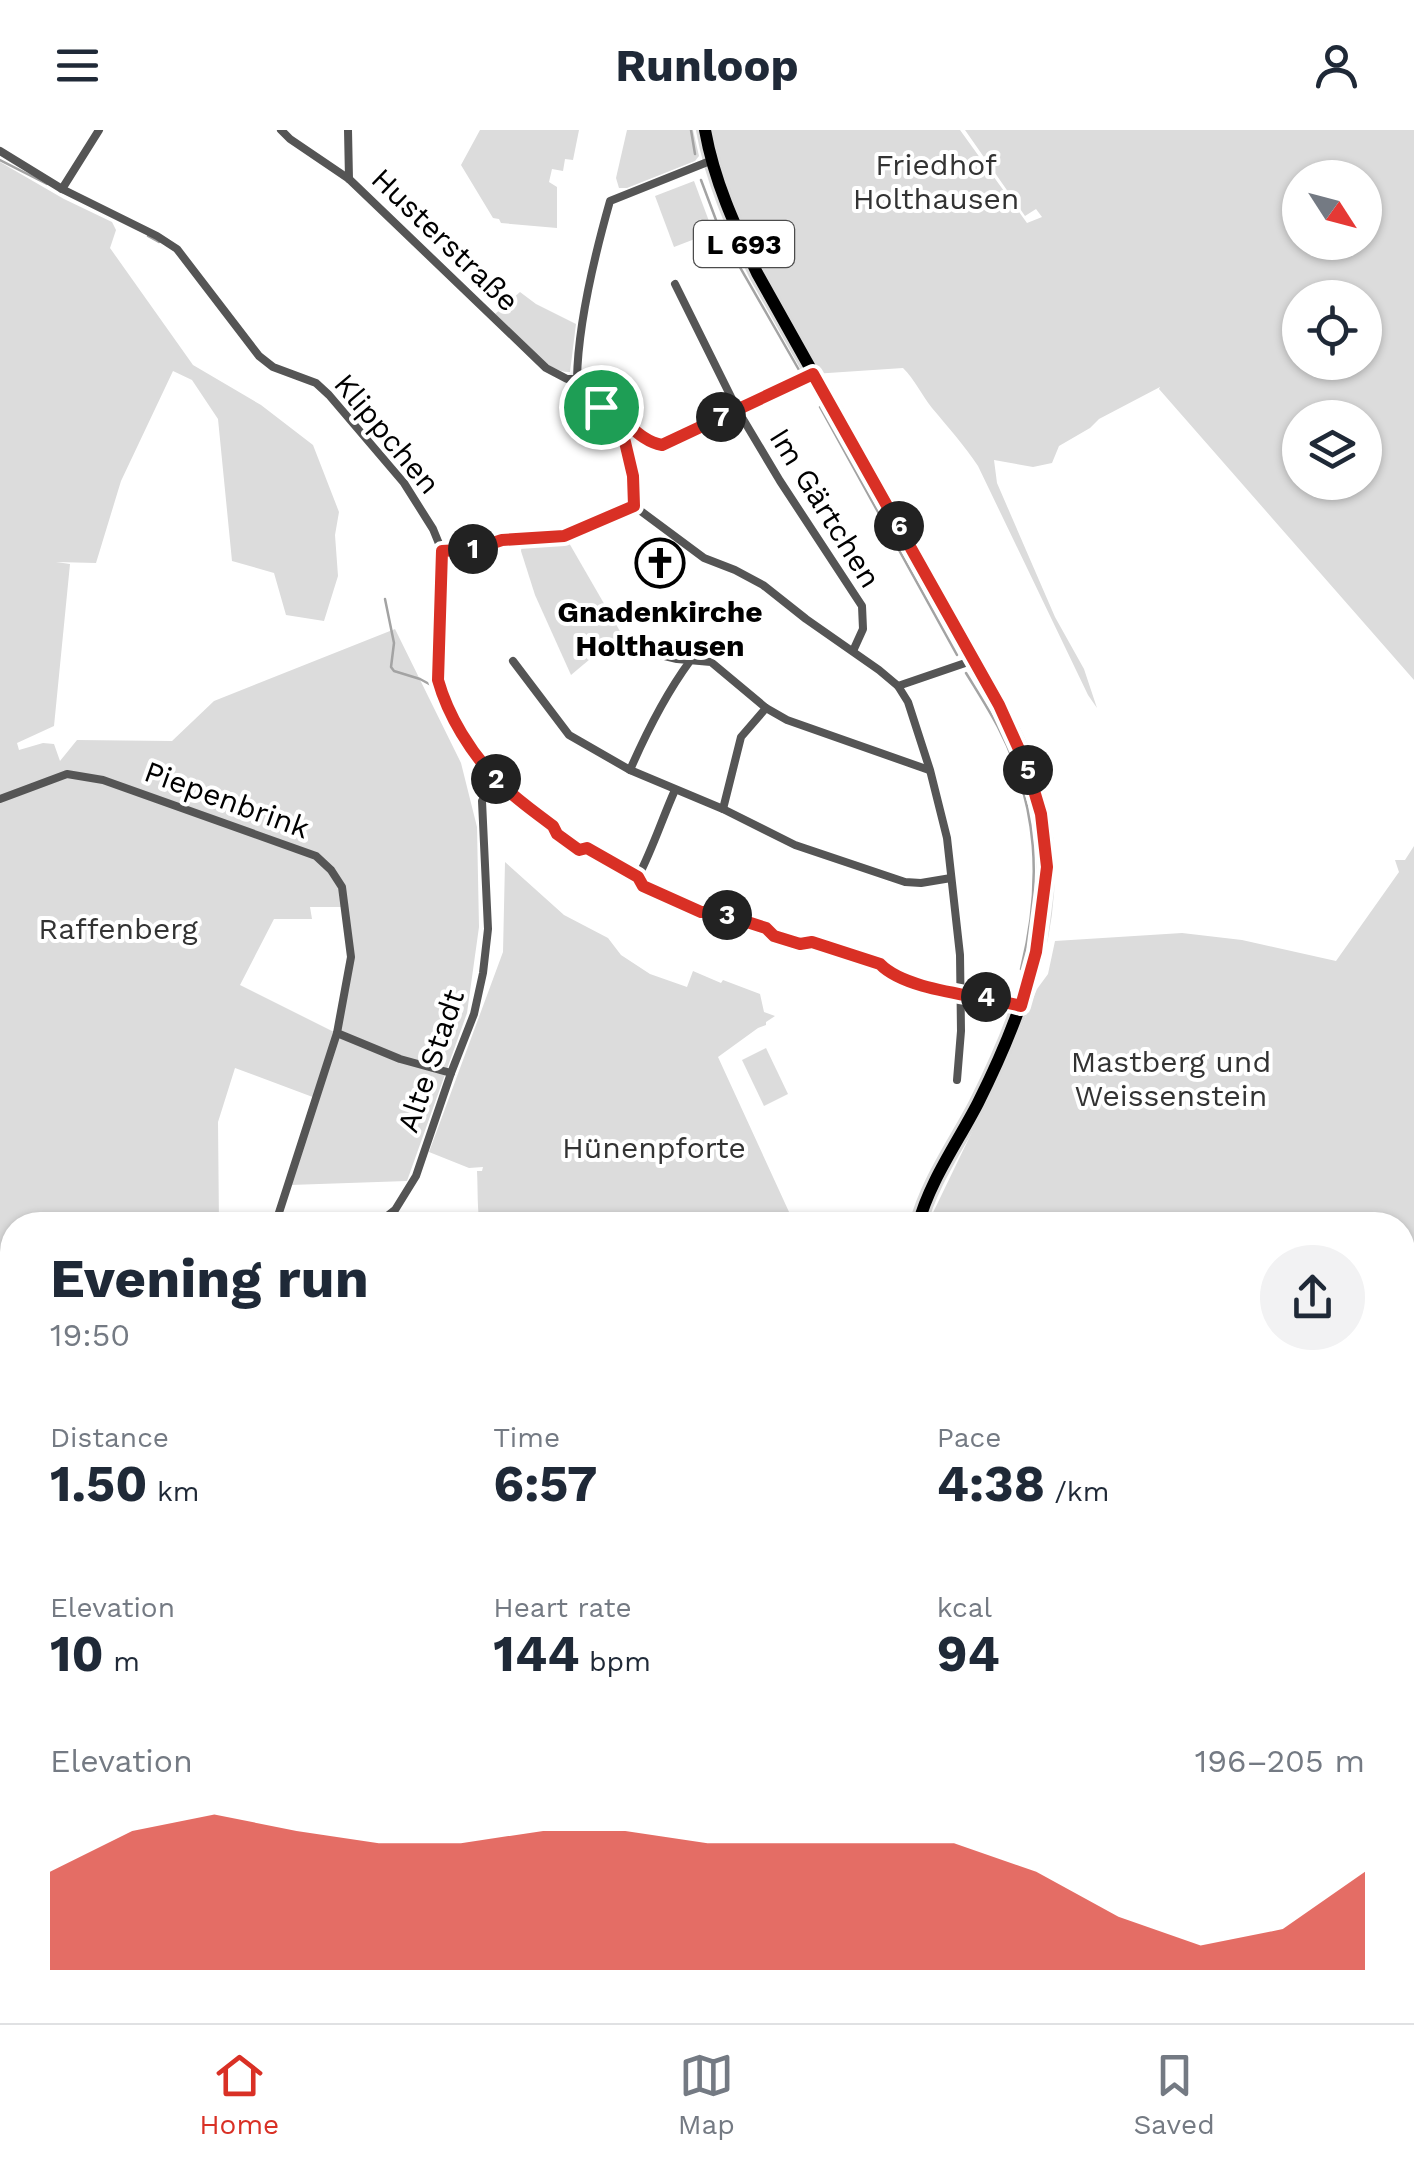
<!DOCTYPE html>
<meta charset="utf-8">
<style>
body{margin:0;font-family:"Work Sans",sans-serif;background:#f2f2f3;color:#1f2937;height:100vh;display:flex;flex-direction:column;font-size:38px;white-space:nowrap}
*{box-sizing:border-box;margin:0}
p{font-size:32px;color:#747a83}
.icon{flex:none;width:55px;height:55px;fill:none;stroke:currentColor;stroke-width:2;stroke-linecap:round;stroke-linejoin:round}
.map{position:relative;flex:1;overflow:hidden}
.drawer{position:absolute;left:0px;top:1082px;width:1415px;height:812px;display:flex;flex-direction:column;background:#fff;border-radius:40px 40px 0 0;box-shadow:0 2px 8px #0004}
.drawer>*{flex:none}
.needle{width:65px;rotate:126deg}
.controls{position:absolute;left:1282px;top:30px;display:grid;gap:20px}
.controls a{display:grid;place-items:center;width:100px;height:100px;border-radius:50%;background:#fff;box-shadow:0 2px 8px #0004;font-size:50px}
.pin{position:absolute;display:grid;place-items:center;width:85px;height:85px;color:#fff;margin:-42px;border:5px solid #fff;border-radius:50%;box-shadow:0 2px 10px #0007}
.km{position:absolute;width:50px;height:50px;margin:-25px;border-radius:50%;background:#222;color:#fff;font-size:28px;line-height:50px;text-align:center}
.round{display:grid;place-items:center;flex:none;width:105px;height:105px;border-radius:52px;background:#f2f2f3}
.head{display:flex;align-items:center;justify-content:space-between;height:170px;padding:0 50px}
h1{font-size:55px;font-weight:700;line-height:75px}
.figures{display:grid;grid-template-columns:repeat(3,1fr);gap:15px;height:170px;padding:10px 50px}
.figures div{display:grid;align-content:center}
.figures b{font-size:50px;font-weight:700}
.figures small{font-size:28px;font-weight:400}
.figures p{font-size:28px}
.chart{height:280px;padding:20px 50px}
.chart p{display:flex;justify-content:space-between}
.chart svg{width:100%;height:180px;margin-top:10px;fill:#d93025;opacity:.7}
header{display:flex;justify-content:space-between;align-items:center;height:130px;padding:0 50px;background:#fff;font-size:45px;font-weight:700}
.dock{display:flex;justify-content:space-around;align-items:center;height:140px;border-top:2px solid #e0e1e3;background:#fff;font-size:28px;color:#747a83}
.dock a{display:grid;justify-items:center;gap:5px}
.dock .on{color:#d93025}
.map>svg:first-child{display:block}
.green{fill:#dcdcdc;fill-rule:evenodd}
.water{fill:#a3a3a3}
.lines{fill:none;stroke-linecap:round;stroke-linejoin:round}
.stream{stroke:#a3a3a3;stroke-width:2.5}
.primary-casing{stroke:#dbdbdb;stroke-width:18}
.street{stroke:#555;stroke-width:8}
.primary{stroke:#000;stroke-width:12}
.rail-casing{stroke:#000;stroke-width:6}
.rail{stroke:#fff;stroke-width:2.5;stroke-dasharray:8;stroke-linecap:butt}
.route-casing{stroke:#fff;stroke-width:20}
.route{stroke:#d93025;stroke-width:12}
.labels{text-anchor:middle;stroke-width:8;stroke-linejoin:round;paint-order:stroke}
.shield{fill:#fff;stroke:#4c4c4c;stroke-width:2.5}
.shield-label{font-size:28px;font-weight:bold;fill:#000}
.park-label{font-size:30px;fill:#333;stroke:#fff}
.street-label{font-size:30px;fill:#000;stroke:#fff}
.poi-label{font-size:30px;font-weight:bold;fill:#000;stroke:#fff}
</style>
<header><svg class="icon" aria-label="menu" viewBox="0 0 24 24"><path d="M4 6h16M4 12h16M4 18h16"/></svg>Runloop<svg class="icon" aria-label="person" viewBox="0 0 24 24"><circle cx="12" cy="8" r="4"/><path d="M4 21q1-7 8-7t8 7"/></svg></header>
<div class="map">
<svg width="1414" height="1893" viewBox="0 0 1414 1893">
<rect width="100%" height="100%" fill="#fff"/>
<!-- green -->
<g class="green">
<polygon points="480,0 579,0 573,30 565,29 563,41 552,39 549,52 557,57 557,98 501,93 499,89 493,88 461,35"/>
<polygon points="627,0 693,0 699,26 695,31 627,58 619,58 616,48"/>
<path d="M705,0h255l67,93 15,-6 -6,-8 -11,7 -60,-86h449v550l-255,-291 1,-2 -61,32 -9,9 -31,18 -7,17 -19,4 -39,-7 3,23 58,134 29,52 13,39 -9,-13 -110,-229c-14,-21 -30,-39 -46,-58 -11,-14 -17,-28 -29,-40l-90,6 -56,-101zM1300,48h65v64h-65zM1300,168h65v64h-65zM1300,288h65v64h-65z"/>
<path d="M0,32l64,37 48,23 4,8 -6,18 83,117 68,40 52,40 26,67 -4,23 3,41 -14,45 -38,-6 -12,-42 -42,-12 -14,-142 -26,-39 -19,-9 -52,110 -25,82 -40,-1 14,2 -16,162 -37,17 2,7 24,-7 11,1 6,17 17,-21 95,1 42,-40 181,-72 66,134 16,64 2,100 -12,86 -60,168 -117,4 28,-86 -83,-31 -17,54 1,103h-207v206h-12zM310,777h34l7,50 -15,76 -96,-48 34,-66h38z"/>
<polygon points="694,51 713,102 674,117 655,66"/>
<path d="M520,162l16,12 40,20 -6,48c-24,2 -58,-41 -75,-58z"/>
<polygon points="565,406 621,503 571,545 535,465 521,421 522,414"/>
<polygon points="1414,716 1414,1430 1402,1428 1402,1095 927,1095 1014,915 1037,859 1048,844 1055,811 1182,803 1242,810 1336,831 1399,742 1395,730 1405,730"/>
<path d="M505,732l59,53 44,23 13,17 29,19 37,13 6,-16 28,12 2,-3 37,14 4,18 11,4 -9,6v3l-8,3 -40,29 77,168h-315c-3,-17 -2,-35 -3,-54h5l1,-4 -14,1 -40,-16 74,-200z"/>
<polygon points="766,918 788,964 764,976 742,930"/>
<polygon points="1414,1646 1414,1751 1403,1755 1403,1649"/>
<polygon points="0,1728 12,1733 12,1841 0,1840"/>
<polygon points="416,1883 1087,1883 1070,1893 482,1893"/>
</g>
<!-- water -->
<polygon class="water" points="416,1883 482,1893 292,1893 264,1883"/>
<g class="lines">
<!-- stream -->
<g class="stream">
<polyline points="691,0 695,24"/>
<polyline points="0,30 47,54"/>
<polyline points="701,50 722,106 799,240"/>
<polyline points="148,106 159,112"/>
<polyline points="820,277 957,525"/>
<polyline points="385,469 394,513 391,537 394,541 420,549 431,555"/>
<path d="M966,543c11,18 22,35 32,54 41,79 44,157 23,242"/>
</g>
<!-- primary casing -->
<g class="primary-casing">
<g id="primary">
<path d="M705,0c9,51 30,96 52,143l242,432c17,34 33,68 41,106 21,101 -17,202 -62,292 -20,39 -49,79 -60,122"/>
<polyline points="0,1313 12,1313"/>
<polyline points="1402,1437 1414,1439"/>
</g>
</g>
<!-- street -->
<g class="street">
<polyline points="281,0 290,9 349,49 546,238 567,249 577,249"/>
<polyline points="348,0 349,49"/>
<path d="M0,21l62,38 95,47 20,13 82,107 14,11 43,16 13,12 75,88 29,46 9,22 -4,128 4,18 12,23 11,19 33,43 55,44 4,8 22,16 8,-1 51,28 5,9 58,27 16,-1 49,16 8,8 26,8 12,-2 68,21c27,29 102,32 141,43"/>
<polyline points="62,59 99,0"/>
<polyline points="675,154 737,279 780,351 862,476 863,499 853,521"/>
<path d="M577,249c15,18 39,42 48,64 8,19 8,43 9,63l70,52 31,12 28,15 43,34 73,51 19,16 10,16 22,68 17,68 13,117 1,76 -4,49"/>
<path d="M577,249c1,-55 18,-125 33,-178l100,-40"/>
<polyline points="601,277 608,278 646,310 653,314 662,315 813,244"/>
<polyline points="442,421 475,419 502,410 564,406 634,376"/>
<polyline points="619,515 677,529 711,532 766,578 787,590 929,640"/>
<polyline points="513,531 569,605 630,640 723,679 741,607 766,578"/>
<polyline points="898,556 974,530"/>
<path d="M630,640c17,-39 35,-75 60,-109"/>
<polyline points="0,669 67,644 103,650 316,726 331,740 342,757 351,827 337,903 400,929 451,943"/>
<polyline points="723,679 795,715 905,752 921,753 951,748"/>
<path d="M638,747c15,-29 24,-58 37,-87"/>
<polyline points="275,1095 337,903"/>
<polyline points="376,1095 395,1080 416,1046 451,943 474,884 483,843 488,799 482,671 487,662 498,652"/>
<polyline points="0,1625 12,1627"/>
<polyline points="74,1882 209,1893"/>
<polyline points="0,1883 12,1882"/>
</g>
<!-- primary -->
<use href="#primary" class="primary"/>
<!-- rail casing -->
<g class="rail-casing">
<g id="rail">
<polyline points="0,1373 12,1374"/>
<polyline points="0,1442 12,1443"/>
<polyline points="1402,1477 1414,1477"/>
</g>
</g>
<!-- rail -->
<use href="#rail" class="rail"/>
</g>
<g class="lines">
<!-- route casing -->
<g class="route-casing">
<path id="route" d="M813,244l186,331 28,62 14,47 6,53 -11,85 -15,54c-39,-11 -114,-14 -141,-42l-68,-22 -12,2 -26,-8 -8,-8 -50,-16h-15l-58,-26 -5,-9 -51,-29 -8,2 -22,-16 -4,-8c-18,-14 -39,-28 -55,-45 -27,-28 -50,-65 -60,-101l4,-129 33,-2 27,-9 62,-4 70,-30 -1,-30 -8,-34 -24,-35c23,7 36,34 61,38z"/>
</g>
<!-- route -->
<use href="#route" class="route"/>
</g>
<!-- icons -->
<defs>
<g id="church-ring" transform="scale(2.5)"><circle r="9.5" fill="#fff" stroke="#000" stroke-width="1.5"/><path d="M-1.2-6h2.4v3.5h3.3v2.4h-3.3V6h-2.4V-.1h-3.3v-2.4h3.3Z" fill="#000"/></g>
</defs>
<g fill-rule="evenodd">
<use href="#church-ring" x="660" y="433"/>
</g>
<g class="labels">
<!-- shield labels -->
<rect class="shield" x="694" y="91" width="100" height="46" rx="8"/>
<g class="shield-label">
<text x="744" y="124">L 693</text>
</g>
<!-- park labels -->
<g class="park-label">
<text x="936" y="45">Friedhof<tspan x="936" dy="34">Holthausen</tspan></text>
<text x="118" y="809">Raffenberg</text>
<text x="1171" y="942">Mastberg und<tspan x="1171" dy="34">Weissenstein</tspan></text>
<text x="654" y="1028">Hünenpforte</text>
</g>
<!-- street labels -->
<g class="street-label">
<text transform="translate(445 110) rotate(44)" y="10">Husterstraße</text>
<text transform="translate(387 304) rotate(50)" y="10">Klippchen</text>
<text transform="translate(825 378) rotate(58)" y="10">Im Gärtchen</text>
<text transform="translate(227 670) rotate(20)" y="10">Piepenbrink</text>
<text transform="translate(431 931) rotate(-71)" y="10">Alte Stadt</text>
</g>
<!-- poi labels -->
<g class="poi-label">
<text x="660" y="492">Gnadenkirche<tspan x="660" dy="34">Holthausen</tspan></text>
</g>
</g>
</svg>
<div class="controls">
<a><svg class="needle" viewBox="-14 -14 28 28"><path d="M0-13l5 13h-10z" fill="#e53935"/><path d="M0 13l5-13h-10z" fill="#747a83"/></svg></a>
<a><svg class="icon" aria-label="locate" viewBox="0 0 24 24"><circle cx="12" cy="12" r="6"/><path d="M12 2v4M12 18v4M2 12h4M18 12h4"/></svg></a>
<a><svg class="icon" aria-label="layers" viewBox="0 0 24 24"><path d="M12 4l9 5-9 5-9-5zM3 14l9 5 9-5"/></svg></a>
</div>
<div class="pin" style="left:601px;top:277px;background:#1e9e55"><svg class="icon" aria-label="arrive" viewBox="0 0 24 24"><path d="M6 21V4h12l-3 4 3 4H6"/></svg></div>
<b class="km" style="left:473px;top:419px">1</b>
<b class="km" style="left:496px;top:649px">2</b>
<b class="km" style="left:727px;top:785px">3</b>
<b class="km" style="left:986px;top:867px">4</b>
<b class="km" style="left:1028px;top:640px">5</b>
<b class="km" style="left:899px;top:396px">6</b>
<b class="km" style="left:721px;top:287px">7</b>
<section class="drawer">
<div class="head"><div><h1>Evening run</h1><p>19:50</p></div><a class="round"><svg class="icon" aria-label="share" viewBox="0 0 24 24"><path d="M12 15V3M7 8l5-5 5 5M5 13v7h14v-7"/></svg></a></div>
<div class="figures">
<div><p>Distance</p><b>1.50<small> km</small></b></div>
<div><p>Time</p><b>6:57</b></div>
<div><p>Pace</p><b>4:38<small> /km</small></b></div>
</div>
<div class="figures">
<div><p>Elevation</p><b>10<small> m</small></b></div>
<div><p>Heart rate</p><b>144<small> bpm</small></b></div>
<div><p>kcal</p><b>94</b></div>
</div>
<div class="chart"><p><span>Elevation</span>196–205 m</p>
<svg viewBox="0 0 160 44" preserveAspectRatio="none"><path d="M0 44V20L10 10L20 6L30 10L40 13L50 13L60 10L70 10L80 13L90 13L100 13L110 13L120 20L130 31L140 38L150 34L160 20V44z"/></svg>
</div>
</section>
</div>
<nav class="dock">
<a class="on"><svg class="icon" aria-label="home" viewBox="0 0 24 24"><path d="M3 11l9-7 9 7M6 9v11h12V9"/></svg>Home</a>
<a><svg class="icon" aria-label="map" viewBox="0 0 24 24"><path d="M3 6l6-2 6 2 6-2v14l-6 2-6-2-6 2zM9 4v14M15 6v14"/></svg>Map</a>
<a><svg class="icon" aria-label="saved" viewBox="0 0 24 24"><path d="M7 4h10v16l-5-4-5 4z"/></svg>Saved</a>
</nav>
